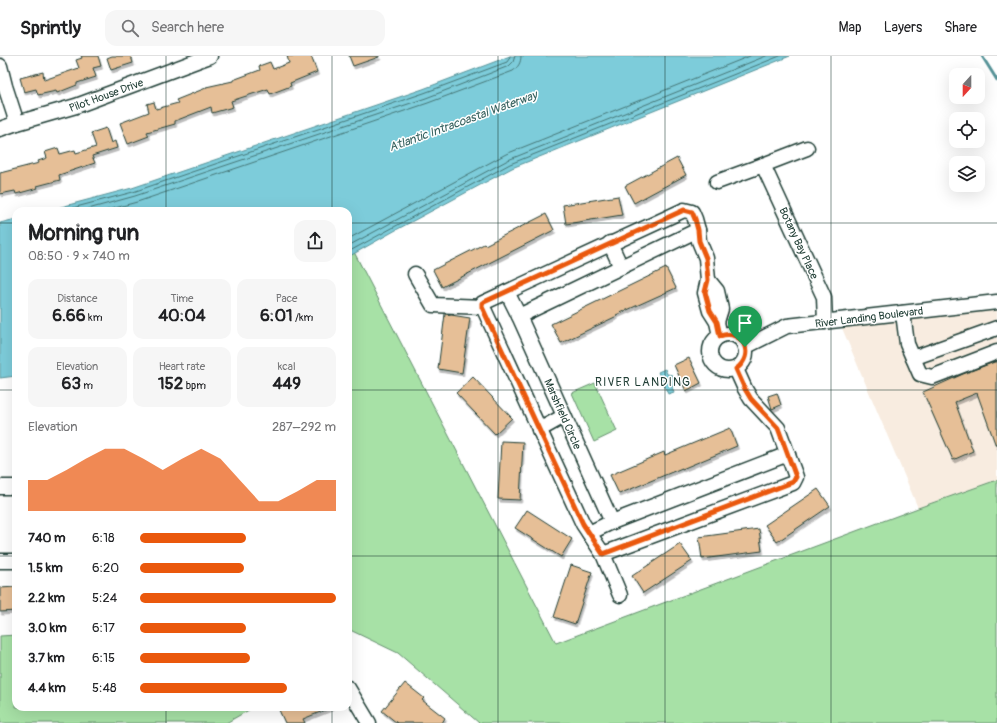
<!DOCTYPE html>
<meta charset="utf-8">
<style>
body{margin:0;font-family:Pangolin,sans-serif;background:#f6f6f6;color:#202124;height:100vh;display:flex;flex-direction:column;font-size:15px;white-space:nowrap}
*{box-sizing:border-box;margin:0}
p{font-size:13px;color:#757577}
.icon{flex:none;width:22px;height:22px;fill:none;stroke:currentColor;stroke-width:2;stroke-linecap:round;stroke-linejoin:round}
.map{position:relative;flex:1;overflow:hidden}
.details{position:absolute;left:12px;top:151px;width:340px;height:504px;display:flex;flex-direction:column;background:#fff;border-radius:12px;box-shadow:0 4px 16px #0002}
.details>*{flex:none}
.needle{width:26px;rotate:201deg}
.controls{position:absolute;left:949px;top:12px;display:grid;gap:8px}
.controls a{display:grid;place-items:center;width:36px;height:36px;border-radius:8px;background:#fff;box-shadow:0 4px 16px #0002;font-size:20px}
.pin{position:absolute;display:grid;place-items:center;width:34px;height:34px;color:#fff;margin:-41px -17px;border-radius:50% 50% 50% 0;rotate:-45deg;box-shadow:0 0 4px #0007}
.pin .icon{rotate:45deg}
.round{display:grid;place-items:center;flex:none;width:42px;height:42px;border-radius:12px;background:#f6f6f6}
.head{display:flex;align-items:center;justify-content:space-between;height:68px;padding:0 16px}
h1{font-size:22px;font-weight:800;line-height:30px}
.figures{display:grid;grid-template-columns:repeat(3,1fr);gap:6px;height:68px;padding:4px 16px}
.figures div{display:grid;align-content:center;border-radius:10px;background:#f6f6f6;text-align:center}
.figures b{font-size:17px;font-weight:800}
.figures small{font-size:11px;font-weight:400}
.figures p{font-size:11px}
.chart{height:112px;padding:8px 16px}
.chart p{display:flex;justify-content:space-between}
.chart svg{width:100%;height:72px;margin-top:4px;fill:#ea580c;opacity:.7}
ul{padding:0 16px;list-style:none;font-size:13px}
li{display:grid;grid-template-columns:64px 48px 1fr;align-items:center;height:30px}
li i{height:10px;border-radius:5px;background:#ea580c}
header{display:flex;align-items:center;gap:24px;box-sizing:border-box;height:56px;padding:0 20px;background:#fff;border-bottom:1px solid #e0e0e0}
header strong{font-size:19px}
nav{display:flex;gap:22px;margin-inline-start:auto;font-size:14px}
.search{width:280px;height:36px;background:#f6f6f6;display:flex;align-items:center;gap:10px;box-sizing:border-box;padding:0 14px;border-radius:12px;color:#757577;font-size:15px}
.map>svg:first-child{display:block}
.built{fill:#f8ece0}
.green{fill:#a7e1a6;stroke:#638f6d}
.water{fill:#7dccda;stroke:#579398}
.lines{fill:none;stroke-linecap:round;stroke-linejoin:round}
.shore{stroke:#457676;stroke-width:1}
.stream{stroke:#579398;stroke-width:3}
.building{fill:#e6bf97;stroke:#1f3d34;filter:url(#shadow)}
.minor-casing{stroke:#1f3d34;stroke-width:17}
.minor{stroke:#fff;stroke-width:14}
.route-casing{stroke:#fff;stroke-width:8}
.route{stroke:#ea580c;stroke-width:5}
.grid{fill:none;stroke:#1f3d34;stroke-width:1;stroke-opacity:0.55}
.labels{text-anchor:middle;stroke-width:3;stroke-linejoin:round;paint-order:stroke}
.street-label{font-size:11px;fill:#1f3d34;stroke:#fff}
.water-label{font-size:12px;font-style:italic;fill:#36615e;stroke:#fff}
.neighbourhood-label{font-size:12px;letter-spacing:1px;fill:#1f3d34;stroke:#fff}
</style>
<header>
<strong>Sprintly</strong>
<div class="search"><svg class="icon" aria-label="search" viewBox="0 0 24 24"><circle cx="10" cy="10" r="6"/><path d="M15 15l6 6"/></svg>Search here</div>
<nav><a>Map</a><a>Layers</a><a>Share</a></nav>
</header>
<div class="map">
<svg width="997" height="667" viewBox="0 0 997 667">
<defs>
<filter id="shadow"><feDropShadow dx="1.5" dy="3" stdDeviation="0" flood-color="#0004"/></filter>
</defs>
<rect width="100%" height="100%" fill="#fff"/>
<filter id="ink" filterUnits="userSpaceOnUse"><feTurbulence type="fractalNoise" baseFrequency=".025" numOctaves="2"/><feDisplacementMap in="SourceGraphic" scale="8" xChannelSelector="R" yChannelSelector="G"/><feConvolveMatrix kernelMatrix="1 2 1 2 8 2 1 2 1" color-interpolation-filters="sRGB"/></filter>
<g filter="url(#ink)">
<!-- built -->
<polygon class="built" points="997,246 997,424 918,452 839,265"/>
<!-- green -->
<g class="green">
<polygon points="354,196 556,587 918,452 997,424 997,667 479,667 398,597 348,573 348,201"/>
<polygon points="595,327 617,375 594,386 572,337"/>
<polygon points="16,579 16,651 254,651 226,667 0,667 0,580"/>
</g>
<!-- water -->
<g class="water">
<polygon points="510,0 790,0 512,112 396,174 348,201 348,155 46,155 132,132 423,33"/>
<polygon points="16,163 16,320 0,322 0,167"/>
<polygon points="665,313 667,318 672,319 676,324 675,327 672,331 674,336 668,338 658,316"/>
</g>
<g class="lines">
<!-- shore -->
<g class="shore">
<polyline points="61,155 133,136 424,37 507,6 509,3 510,0"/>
<polyline points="81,155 135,140 426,42 509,10 513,6 515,0"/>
<path d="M104,155l33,-9 291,-99 85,-32c5,-4 8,-8 8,-15"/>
<polyline points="348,183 506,98 750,0"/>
<polyline points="348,190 508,104 766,0"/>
<polyline points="348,196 510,108 780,0"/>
</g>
<!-- stream -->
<polyline class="stream" points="982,0 997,24"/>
</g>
<!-- building -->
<g class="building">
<polygon points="81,0 98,0 101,10 93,12 96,21 77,27 77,29 57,37 56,35 38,39 36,33 24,36 20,22 43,16 44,24 79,12 76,4 82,2"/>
<polygon points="112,0 131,0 133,7 111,14 107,2"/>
<polygon points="287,0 311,0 317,16 290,27 291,30 270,38 268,33 231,45 233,51 212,57 211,51 175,65 175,68 147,76 149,80 128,88 120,67 149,56 147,48 154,46 156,53 178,47 176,44 206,32 206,31 233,25 233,24 260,14 259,10 270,6 273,13 289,7"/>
<polygon points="349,0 379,0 379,1 353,10"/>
<polygon points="106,72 111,87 115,85 117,92 92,100 95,107 59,119 60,124 37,130 38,132 16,138 15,135 0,138 0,117 39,107 38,105 47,102 45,96 58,92 60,98 75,94 76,97 96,91 91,77"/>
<polygon points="677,102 686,119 634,147 625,130"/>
<polygon points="618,140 622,159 566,168 563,149"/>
<polygon points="546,158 554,174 442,231 433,214 484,188 485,189"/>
<polygon points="666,212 676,232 616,259 617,260 561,287 551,268"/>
<polygon points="445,258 470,262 462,317 438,313"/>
<polygon points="689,302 701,327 686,335 674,309"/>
<polygon points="997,305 997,389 996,390 977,337 955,346 973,395 953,404 923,336 963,318"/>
<polygon points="473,321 512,362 495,378 456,337"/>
<polygon points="777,337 781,349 772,353 768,340"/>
<polygon points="730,372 737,390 682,413 682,412 619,438 610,419 664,396 665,399"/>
<polygon points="501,385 523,386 520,444 498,443"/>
<polygon points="818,433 830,450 777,486 765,469"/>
<polygon points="527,454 572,483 561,501 515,472"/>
<polygon points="759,473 762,495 702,503 699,481"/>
<polygon points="680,488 692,505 643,537 632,520"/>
<polygon points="571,509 592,516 575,568 554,561"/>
<polygon points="16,531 16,555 0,556 0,532"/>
<polygon points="405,627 424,642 422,644 445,662 442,667 397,667 382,655"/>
<polygon points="284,651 333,651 303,663 305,667 285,667 279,654"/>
</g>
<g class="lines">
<!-- minor casing -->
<g class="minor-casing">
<g id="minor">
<polyline points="0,10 5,30 17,67"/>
<polyline points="0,73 17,67 76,50 210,0"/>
<polyline points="763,109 824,241 825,266"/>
<polyline points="717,126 763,109 807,92"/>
<polyline points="698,174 519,260 612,466 788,398"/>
<polyline points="610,187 621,211"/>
<polyline points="415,218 433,249 483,251"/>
<polyline points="708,224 717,235 721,253 717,266"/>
<polyline points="507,236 519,260"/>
<polyline points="903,257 907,288 920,318 932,321 997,296"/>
<circle cx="728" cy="296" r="18"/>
<polyline points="720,280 717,266 710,255 705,237 708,224 706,202 699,185 698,174 695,163 692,156 684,154 483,247 483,251 583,468 603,498 793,427 796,421 778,372 751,343 745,333 736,313"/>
<polyline points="745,291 787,270 997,246"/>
<polyline points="913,302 997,272"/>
<polyline points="539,374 564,360"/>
<polyline points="0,431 16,431"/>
<polyline points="589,477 612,466"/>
<polyline points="603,498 620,539"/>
<polyline points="0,505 16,505"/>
<polyline points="348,632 369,667"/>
</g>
</g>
<!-- minor -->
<use href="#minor" class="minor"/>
</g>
</g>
<g class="lines" filter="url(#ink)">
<!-- route casing -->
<g class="route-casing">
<path id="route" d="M684,154l8,2 3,7 3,11 1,11 7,17 2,22 -3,12 5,19 7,11 3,14c23,-8 36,19 16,33l9,20 6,10 27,29 18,49 -3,5 -190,72 -20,-30 -101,-217v-4z"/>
</g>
<!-- route -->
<use href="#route" class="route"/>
</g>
<!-- grid -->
<path class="grid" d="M166,0v155M332,0v155M498,0v667M665,0v667M831,0v667M0,167h16M348,167h649M0,334h16M348,334h649M0,500h16M348,500h649M166,651v16M332,651v16"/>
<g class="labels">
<!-- street labels -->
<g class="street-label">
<text transform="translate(106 39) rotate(-20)" y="4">Pilot House Drive</text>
<text transform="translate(799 187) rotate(65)" y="4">Botany Bay Place</text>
<text transform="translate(869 261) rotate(-7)" y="4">River Landing Boulevard</text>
<text transform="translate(563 358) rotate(66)" y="4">Marshfield Circle</text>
</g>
<!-- water labels -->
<g class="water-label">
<text transform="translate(463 65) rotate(-20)" y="4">Atlantic Intracoastal Waterway</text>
</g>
<!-- neighbourhood labels -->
<g class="neighbourhood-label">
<text x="643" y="330">RIVER LANDING</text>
</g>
</g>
</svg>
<div class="controls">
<a><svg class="needle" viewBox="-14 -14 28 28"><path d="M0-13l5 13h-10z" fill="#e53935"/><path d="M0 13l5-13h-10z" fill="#757577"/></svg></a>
<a><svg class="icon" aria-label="locate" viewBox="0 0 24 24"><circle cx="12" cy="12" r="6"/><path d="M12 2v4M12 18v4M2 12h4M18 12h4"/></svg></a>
<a><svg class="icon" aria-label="layers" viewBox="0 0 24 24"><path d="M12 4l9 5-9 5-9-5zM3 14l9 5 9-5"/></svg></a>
</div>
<div class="pin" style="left:745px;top:291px;background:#1e9e55"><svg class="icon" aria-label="arrive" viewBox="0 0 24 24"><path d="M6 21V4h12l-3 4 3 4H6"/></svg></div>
<section class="details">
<div class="head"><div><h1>Morning run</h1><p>08:50 · 9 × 740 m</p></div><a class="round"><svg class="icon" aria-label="share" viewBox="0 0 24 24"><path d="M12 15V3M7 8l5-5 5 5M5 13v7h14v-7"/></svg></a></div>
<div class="figures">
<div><p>Distance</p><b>6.66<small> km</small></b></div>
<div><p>Time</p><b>40:04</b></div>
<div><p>Pace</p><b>6:01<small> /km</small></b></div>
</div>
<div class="figures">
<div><p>Elevation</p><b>63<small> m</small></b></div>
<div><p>Heart rate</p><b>152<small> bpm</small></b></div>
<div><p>kcal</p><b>449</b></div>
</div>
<div class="chart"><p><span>Elevation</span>287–292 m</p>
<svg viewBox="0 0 160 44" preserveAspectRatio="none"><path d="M0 44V25L10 25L20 19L30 12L40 6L50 6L60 12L70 19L80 12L90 6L100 12L110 25L120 38L130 38L140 32L150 25L160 25V44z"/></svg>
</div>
<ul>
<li><b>740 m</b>6:18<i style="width:54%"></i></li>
<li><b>1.5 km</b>6:20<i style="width:53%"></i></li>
<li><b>2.2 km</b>5:24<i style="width:100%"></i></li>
<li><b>3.0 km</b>6:17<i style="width:54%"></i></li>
<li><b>3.7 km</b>6:15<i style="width:56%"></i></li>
<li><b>4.4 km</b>5:48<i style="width:75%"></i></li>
</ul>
</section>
</div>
